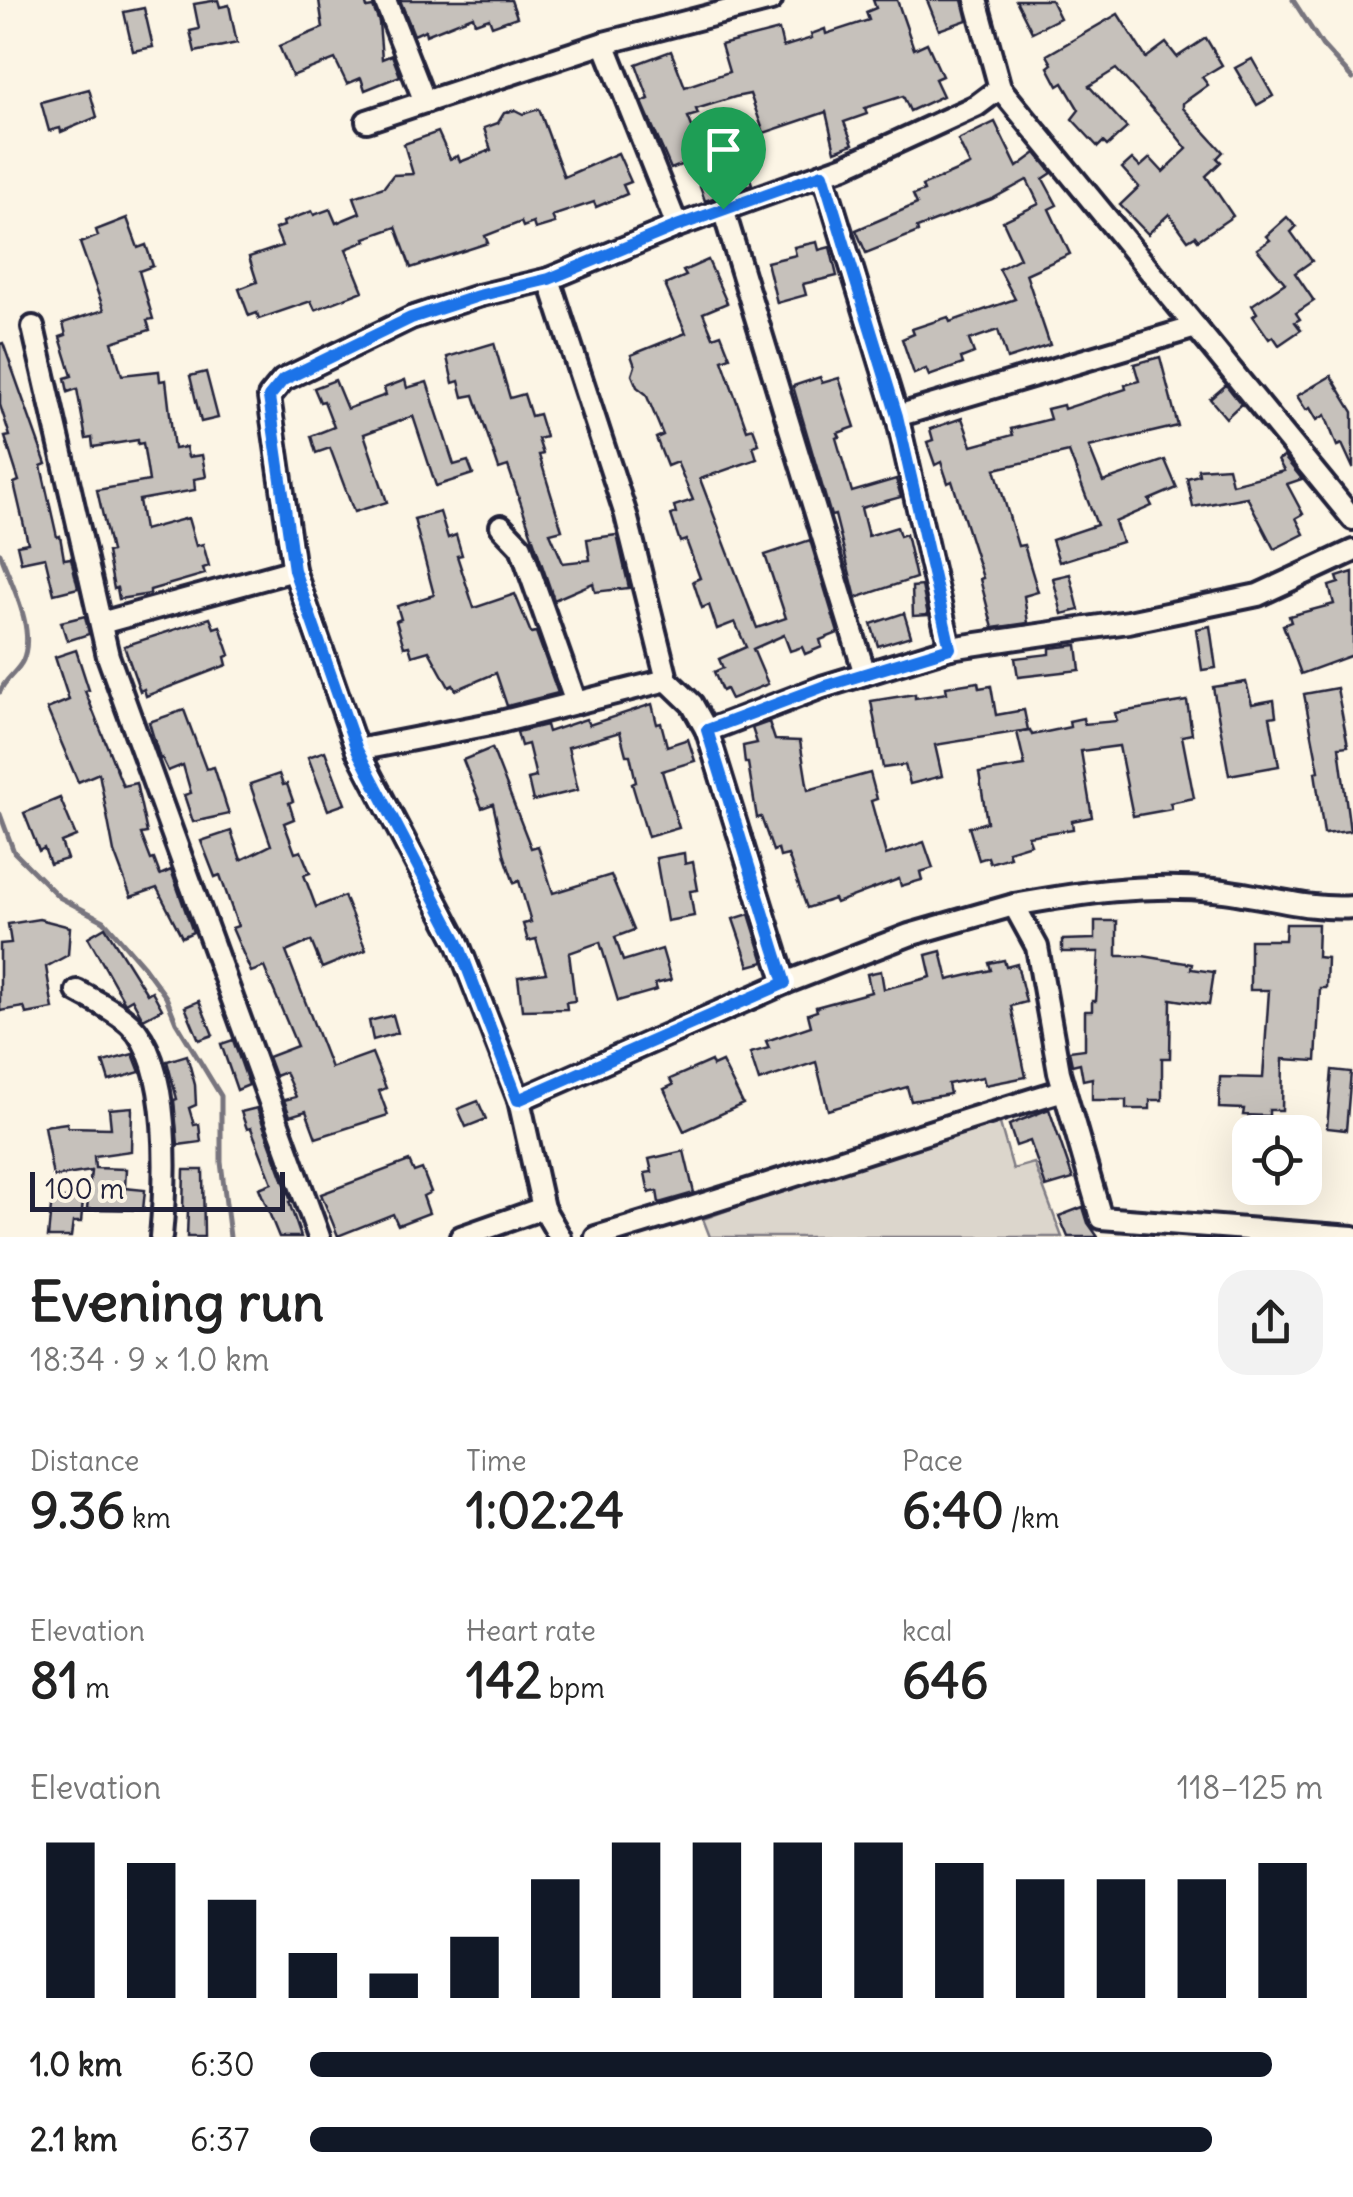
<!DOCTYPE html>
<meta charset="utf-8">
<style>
body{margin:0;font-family:Delius,sans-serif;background:#f2f2f2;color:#222;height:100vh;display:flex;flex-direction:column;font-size:38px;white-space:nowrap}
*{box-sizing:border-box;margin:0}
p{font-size:32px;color:#767676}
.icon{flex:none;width:55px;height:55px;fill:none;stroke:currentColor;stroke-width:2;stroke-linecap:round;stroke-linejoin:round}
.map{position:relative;height:1237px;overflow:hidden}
.details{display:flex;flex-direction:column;background:#fff;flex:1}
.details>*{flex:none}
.controls{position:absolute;left:1232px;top:1115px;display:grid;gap:20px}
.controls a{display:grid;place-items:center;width:90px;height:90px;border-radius:20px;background:#fff;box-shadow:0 10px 40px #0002;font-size:50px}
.scale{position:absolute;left:30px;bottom:25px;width:255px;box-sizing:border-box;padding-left:10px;border:5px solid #22223b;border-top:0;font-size:28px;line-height:35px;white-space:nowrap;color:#22223b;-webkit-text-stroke:8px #fcf5e5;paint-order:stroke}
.pin{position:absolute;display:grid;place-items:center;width:85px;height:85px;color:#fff;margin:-102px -42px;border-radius:50% 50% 50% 0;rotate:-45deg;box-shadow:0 0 10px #0007}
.pin .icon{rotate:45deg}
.round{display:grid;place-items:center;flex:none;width:105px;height:105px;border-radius:30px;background:#f2f2f2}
.overview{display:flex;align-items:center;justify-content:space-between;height:170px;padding:0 30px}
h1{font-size:55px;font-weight:700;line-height:75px}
.stats{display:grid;grid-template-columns:repeat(3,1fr);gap:15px;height:170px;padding:10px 30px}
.stats div{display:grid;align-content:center}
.stats b{font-size:50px;font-weight:700}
.stats small{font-size:28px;font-weight:400}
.stats p{font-size:28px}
.chart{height:280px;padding:20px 30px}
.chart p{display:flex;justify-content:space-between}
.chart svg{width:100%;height:180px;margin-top:10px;stroke:#111827;stroke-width:6}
ul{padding:0 30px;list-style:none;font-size:32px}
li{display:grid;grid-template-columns:160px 120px 1fr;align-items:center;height:75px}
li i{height:25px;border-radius:12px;background:#111827}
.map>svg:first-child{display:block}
.green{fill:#dcd6cc;stroke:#7f7c84;stroke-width:2.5}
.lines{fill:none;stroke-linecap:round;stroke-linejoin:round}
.stream{stroke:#78757e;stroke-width:5}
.building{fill:#c6c1bb;stroke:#22223b;stroke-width:2.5}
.street-casing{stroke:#22223b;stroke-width:28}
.street{stroke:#fcf5e5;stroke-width:20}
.route-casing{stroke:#fff;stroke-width:20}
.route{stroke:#1a73e8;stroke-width:12}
</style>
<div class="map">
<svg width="1353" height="1237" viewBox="0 0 1353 1237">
<rect width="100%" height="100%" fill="#fcf5e5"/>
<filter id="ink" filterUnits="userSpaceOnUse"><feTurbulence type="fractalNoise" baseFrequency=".01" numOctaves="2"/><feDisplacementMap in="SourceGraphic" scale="20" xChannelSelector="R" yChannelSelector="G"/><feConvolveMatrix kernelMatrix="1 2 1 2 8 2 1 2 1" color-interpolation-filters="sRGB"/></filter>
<g filter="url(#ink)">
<!-- green -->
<polygon class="green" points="999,1120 1013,1169 1034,1163 1062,1237 710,1237 703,1219 896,1150"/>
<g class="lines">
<!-- stream -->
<g class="stream">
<polyline points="1293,0 1322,45 1353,79"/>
<path d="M0,553c11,31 36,75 23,107 -5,12 -19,19 -23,32"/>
<polyline points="0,814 14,852 59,897 104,921 144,967 166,997 176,1022 221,1096 221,1162 230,1237"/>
</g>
</g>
<!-- building -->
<g class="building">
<polygon points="218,0 220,7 229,5 237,43 195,52 190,31 199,29 194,4"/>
<polygon points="319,0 365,0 367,8 373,7 379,22 382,59 392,55 400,76 365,90 361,78 347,84 335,59 292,76 279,46 323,28"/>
<polygon points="400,0 511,0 517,17 492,26 489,18 475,23 473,16 426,35 425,30 414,35"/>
<polygon points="873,0 897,0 914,49 927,43 942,76 935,79 943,96 910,111 903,96 865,108 867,114 844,122 853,144 835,151 826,112 764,133 750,94 735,97 696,109 698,114 688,117 711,172 716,170 718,174 745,164 752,184 705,201 691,161 671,169 642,102 649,99 636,64 671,51 685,87 729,72 721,45 779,30 783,47 812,38 811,34 825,29 826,34 869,20 866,12 876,8"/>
<polygon points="927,0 962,0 967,20 939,30"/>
<polygon points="1016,0 1051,0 1060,18 1032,32"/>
<polygon points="144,8 153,47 133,51 124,12"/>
<polygon points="1118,14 1146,58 1166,43 1177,57 1206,38 1222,65 1202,77 1208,85 1183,103 1183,108 1223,152 1217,158 1221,162 1206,176 1233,216 1198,240 1195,236 1188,240 1169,214 1148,234 1120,205 1139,187 1122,168 1132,159 1140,167 1150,158 1163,172 1187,149 1171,129 1116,69 1089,86 1127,128 1107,146 1103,142 1098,147 1072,119 1079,110 1063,83 1058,86 1048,67 1052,64 1047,55"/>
<polygon points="1252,59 1273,96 1257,105 1235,68"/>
<polygon points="89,89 97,117 61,132 60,128 49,131 41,102"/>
<polygon points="539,109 564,177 618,153 631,182 623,185 627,194 596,207 594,202 552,216 555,223 535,229 533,223 523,227 521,222 485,236 488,243 411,268 396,227 365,238 366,241 346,249 363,291 315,310 311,301 259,319 257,313 249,316 239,289 257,282 249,257 282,246 275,229 284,226 283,222 312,211 314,215 330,209 336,223 360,213 354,197 384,187 393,175 413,174 404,144 438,132 450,159 458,156 460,162 491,150 484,128 498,123 504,113 515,110 523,114"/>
<polygon points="995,122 1017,167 1036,153 1052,173 1043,179 1057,205 1049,209 1070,254 1026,274 1050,345 1007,359 998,330 969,340 974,353 961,358 963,364 929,376 926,369 914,374 902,339 914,334 912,329 948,317 950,322 1015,299 999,269 1020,258 1003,221 1039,204 1027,180 992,199 917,228 918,232 866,253 856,230 917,204 913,195 924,191 922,186 970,165 958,140"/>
<polygon points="1287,217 1296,227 1291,232 1312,261 1295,273 1314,301 1296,313 1300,319 1295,322 1301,330 1279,345 1273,336 1269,339 1253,316 1257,313 1252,305 1285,283 1257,249 1270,240 1266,236"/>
<polygon points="127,218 138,248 146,245 153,266 139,271 153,319 147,320 150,330 112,342 122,375 159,371 160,381 166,380 174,449 186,447 188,457 202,455 206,477 194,479 195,490 139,500 144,530 188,518 196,546 203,544 209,566 203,568 205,574 150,590 150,594 119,599 117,588 114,589 107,552 111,551 97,490 149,481 143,443 138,444 138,440 93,447 92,438 86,439 77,389 68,392 65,378 72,376 60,337 66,335 63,323 104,310 80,243 98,236 96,230"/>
<polygon points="817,242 819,250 830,247 837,276 803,284 806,295 777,303 767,262 796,255 794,247"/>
<polygon points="708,260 727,303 703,313 713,337 721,334 730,357 722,360 726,371 747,430 753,428 759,444 753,446 757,459 700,479 757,628 786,618 765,555 810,540 838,633 820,640 822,647 805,654 802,647 790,651 784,635 753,649 768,684 731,699 726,689 722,691 714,672 723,668 719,659 746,647 735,622 717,629 709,605 702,608 693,581 700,578 686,540 680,542 671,515 676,513 674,506 693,500 677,462 667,466 656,438 663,435 646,394 637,387 632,375 635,366 631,355 686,333 665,285 686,276 683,271"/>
<polygon points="3,343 46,464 41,466 57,537 60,536 64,559 71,558 78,588 54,594 45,557 21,562 17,545 28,543 14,483 19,481 5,437 10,436 0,405 0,344"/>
<polygon points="494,343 510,398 524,394 531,416 539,414 546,437 538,439 543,454 539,455 562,530 550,533 563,563 590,560 587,539 617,535 629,588 595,592 593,583 554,600 508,466 499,469 474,395 463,397 459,381 453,383 447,357"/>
<polygon points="1160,357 1178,426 1089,447 1103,482 1165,460 1177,488 1149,500 1152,506 1115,522 1122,542 1059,562 1052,540 1097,525 1069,452 995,469 1018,546 1024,545 1038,592 1024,596 1028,623 993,628 980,579 983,578 952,481 948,483 941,462 935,465 927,442 933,440 930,429 962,418 972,446 1013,435 1011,429 1050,419 1047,409 1063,405 1064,409 1126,389 1125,385 1139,381 1134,364"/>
<polygon points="206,372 218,418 201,422 190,376"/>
<polygon points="1331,376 1353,412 1353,468 1342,444 1337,446 1325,415 1317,420 1310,408 1306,410 1297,396"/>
<polygon points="820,377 822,383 839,378 855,427 838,433 840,437 836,438 852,492 896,479 901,497 861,508 868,536 897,527 900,536 906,534 916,578 856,598 835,515 831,516 793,386"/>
<polygon points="335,380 347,409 386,395 384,388 405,380 407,388 427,382 454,465 468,461 473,474 436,486 413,416 364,434 387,502 354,512 330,448 316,453 311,436 334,427 324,401 320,402 314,388"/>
<polygon points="1226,385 1241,404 1226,418 1210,399"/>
<polygon points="1284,457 1302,479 1287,484 1303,514 1296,518 1304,534 1274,549 1247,497 1193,507 1187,478 1199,475 1198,469 1228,467 1232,484 1284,471 1278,460"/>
<polygon points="440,512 448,538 456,535 462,555 457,556 474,608 515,594 531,633 536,632 558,693 507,706 496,673 456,690 453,685 449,687 429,651 412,656 409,646 404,647 396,621 401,619 397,606 434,595 414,519"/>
<polygon points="1353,572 1353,655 1301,674 1283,625 1291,622 1289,616 1334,604 1329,586 1339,583 1337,577"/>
<polygon points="1070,574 1079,610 1062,614 1053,578"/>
<polygon points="922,586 928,615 913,616 912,587"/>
<polygon points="904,613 911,636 878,646 871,624"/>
<polygon points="85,616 89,634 67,641 61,622"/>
<polygon points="210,618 214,628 220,626 230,655 225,657 227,665 146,696 144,689 140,691 124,646"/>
<polygon points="1210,626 1216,668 1202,670 1196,629"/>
<polygon points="1077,645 1080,670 1018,677 1015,658 1050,654 1050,648"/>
<polygon points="76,650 89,690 85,691 123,786 136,783 147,833 141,834 151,860 154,859 160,875 171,870 193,932 182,937 157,888 131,897 114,852 99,773 78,782 47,709 69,700 55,657"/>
<polygon points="978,682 979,688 991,686 996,715 1024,710 1028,730 935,745 942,776 910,784 905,765 883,768 871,701 915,694 915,698 947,693 946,687"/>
<polygon points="1246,682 1252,704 1274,700 1276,716 1270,717 1279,766 1229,775 1213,687"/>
<polygon points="1337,688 1348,746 1339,747 1350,831 1324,834 1315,772 1319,771 1304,694"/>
<polygon points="1187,701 1192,734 1182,736 1194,798 1170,803 1172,809 1133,816 1119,746 1081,751 1092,817 1072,821 1073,829 1028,836 1031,844 1008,851 1010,857 990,863 988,857 979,860 969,827 987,822 979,773 1025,766 1017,732 1030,730 1032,735 1070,727 1069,721 1083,718 1084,724 1117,721 1115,713"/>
<polygon points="652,704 657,724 661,723 667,746 688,739 695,761 662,771 679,828 648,837 632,784 636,782 630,755 626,755 620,732 568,747 578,790 533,801 528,779 536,777 528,744 521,746 517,732 546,725 548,732 586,719 589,725"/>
<polygon points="184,710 206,769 214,767 229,814 193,822 184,795 191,793 183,765 168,771 162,758 160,759 149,722"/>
<polygon points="769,722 775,740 800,741 808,790 870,773 877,799 871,801 886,855 924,842 933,868 920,872 922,880 901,886 899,879 836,903 834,899 807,908 788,855 780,857 778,849 773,851 761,817 757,818 748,763 745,763 743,746 757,743 752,728"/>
<polygon points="492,748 531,848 538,846 553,893 611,875 634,930 615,937 623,961 662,949 671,980 655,984 657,990 618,1001 600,942 569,953 575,1001 566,1002 567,1009 522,1010 518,977 546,973 536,939 528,941 523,924 531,922 519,881 514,883 505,857 493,804 482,808 463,760"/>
<polygon points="325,751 345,804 328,810 308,757"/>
<polygon points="279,774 283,785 287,784 293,801 289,803 294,819 284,823 295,853 301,851 310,873 304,875 316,907 344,896 366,950 322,968 311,941 286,952 331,1068 372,1053 386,1088 379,1091 388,1115 316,1138 306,1111 290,1116 284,1100 296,1097 285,1072 275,1076 268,1057 297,1046 264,967 251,972 232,928 238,926 220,875 215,877 201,841 231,831 241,860 271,845 250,784"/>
<polygon points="60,798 76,836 61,842 67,859 50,864 44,848 39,851 24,813"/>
<polygon points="684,853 685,864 693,862 698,890 690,891 694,916 667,921 656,858"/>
<polygon points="749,914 764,962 749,966 733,919"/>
<polygon points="39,919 70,927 68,955 46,967 53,1009 26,1014 24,1007 0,1011 0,944 11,943 8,924"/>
<polygon points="1095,921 1117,921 1117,956 1143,956 1192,964 1191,969 1214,972 1209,1005 1171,999 1170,1058 1162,1058 1162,1100 1150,1100 1150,1109 1126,1109 1126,1100 1092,1100 1092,1078 1083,1080 1080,1063 1072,1065 1069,1051 1085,1049 1085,1011 1092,1011 1092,1001 1096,1001 1099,952 1062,952 1062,940 1095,939"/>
<polygon points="1286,924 1318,924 1317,957 1327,958 1326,988 1320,988 1316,1061 1283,1059 1282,1110 1269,1110 1269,1116 1243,1115 1244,1109 1219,1108 1220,1077 1263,1078 1269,990 1250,990 1250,940 1285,940"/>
<polygon points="105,927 147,994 152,991 162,1009 143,1019 132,999 125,1003 88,937"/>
<polygon points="941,951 948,980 991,970 989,963 1004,960 1006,967 1017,964 1026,1002 1011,1006 1026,1077 985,1085 983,1077 948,1084 950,1094 911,1101 907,1087 828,1110 816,1062 759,1081 750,1053 769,1048 766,1041 811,1026 808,1014 817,1011 816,1007 871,992 867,974 881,971 884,989 931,977 926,955"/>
<polygon points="199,1001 213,1035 199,1040 185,1007"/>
<polygon points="393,1015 398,1033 373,1040 369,1021"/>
<polygon points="233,1040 249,1085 237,1090 221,1044"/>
<polygon points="133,1054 140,1072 109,1081 103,1062"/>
<polygon points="187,1055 195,1085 196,1105 189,1108 194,1125 199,1124 201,1142 178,1145 174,1100 177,1099 167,1061"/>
<polygon points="711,1061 713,1066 722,1062 743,1104 684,1131 664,1089 673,1085 670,1079"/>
<polygon points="1332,1070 1351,1072 1346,1130 1327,1128"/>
<polygon points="478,1101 486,1119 466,1127 458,1109"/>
<polygon points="132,1107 131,1151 94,1156 95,1168 126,1169 125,1188 145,1190 143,1210 87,1209 91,1171 53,1177 44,1126 67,1123 68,1127 111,1128 109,1109"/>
<polygon points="257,1108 291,1201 289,1202 301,1237 279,1237 259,1188 272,1183 251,1128 247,1129 241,1112"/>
<polygon points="1049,1109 1073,1179 1046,1187 1030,1141 1016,1146 1009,1125"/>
<polygon points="684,1151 694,1193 659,1203 657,1191 649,1193 645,1173 652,1172 649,1159"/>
<polygon points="409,1161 414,1172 422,1169 431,1192 423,1196 429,1213 398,1225 393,1214 338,1236 321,1194"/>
<polygon points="184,1170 203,1170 204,1237 187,1237 188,1210 183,1210"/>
<polygon points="52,1197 83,1200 81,1222 73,1222 71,1237 48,1237"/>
<polygon points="1083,1207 1088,1223 1098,1237 1068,1237 1059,1216"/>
</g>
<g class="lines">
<!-- street casing -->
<g class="street-casing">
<g id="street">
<polyline points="385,0 425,102"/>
<polyline points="604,43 677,226"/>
<polyline points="1000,88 1353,519"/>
<polyline points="367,121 604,43 771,0"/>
<polyline points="823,174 897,416 950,648"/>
<polyline points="723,209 865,674"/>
<polyline points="549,279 626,515 667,680 692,704 707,731 785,983"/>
<polyline points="33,327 108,656 319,1237"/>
<polyline points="897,416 1196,327"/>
<polyline points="501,526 521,547 576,703"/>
<polyline points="101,623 294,570"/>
<polyline points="707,731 822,687 950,648 1128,622 1258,595 1353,551"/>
<polyline points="357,750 496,723 667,680"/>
<path d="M1014,905c67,-12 132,-22 200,-15 46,4 93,21 139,17"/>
<path d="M77,991c18,10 38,19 53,33 42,40 36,159 31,213"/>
<polyline points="519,1100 785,983 909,935 1014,905 1037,947 1059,1072 1101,1218 1353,1237"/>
<polyline points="543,1208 560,1237"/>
<polyline points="461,1237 543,1208 519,1100 457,941 357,750 294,570 269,397 283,380 411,318 478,296 549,279 677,226 845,166 976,106 1000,88 976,0"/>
<path d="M596,1237c157,-46 311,-100 468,-147"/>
</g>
</g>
<!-- street -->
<use href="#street" class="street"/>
</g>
</g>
<g class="lines" filter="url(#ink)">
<!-- route casing -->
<g class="route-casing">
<polygon id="route" points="823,174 897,416 950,648 822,687 707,730 785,983 518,1100 457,941 357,750 294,570 269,397 283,380 411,318 478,296 549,279 677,226"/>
</g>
<!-- route -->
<use href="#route" class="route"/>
</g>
</svg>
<div class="controls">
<a><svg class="icon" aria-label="locate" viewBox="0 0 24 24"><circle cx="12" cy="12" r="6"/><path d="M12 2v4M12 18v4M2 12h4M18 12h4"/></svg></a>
</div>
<div class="scale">100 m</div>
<div class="pin" style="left:723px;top:209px;background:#1e9e55"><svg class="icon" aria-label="arrive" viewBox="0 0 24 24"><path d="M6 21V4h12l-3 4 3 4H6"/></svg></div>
</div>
<section class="details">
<div class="overview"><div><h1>Evening run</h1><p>18:34 · 9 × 1.0 km</p></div><a class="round"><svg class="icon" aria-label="share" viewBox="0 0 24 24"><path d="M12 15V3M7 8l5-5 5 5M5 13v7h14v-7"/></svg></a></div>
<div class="stats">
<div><p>Distance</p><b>9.36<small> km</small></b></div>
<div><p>Time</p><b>1:02:24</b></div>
<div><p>Pace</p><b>6:40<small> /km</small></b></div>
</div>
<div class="stats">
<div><p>Elevation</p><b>81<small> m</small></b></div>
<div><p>Heart rate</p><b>142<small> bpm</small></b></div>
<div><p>kcal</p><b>646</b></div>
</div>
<div class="chart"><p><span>Elevation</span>118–125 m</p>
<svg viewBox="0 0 160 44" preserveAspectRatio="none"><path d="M5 44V6M15 44V11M25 44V20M35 44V33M45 44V38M55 44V29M65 44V15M75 44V6M85 44V6M95 44V6M105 44V6M115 44V11M125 44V15M135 44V15M145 44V15M155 44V11"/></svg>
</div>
<ul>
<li><b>1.0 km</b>6:30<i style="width:95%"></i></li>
<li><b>2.1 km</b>6:37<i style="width:89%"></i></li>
</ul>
</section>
